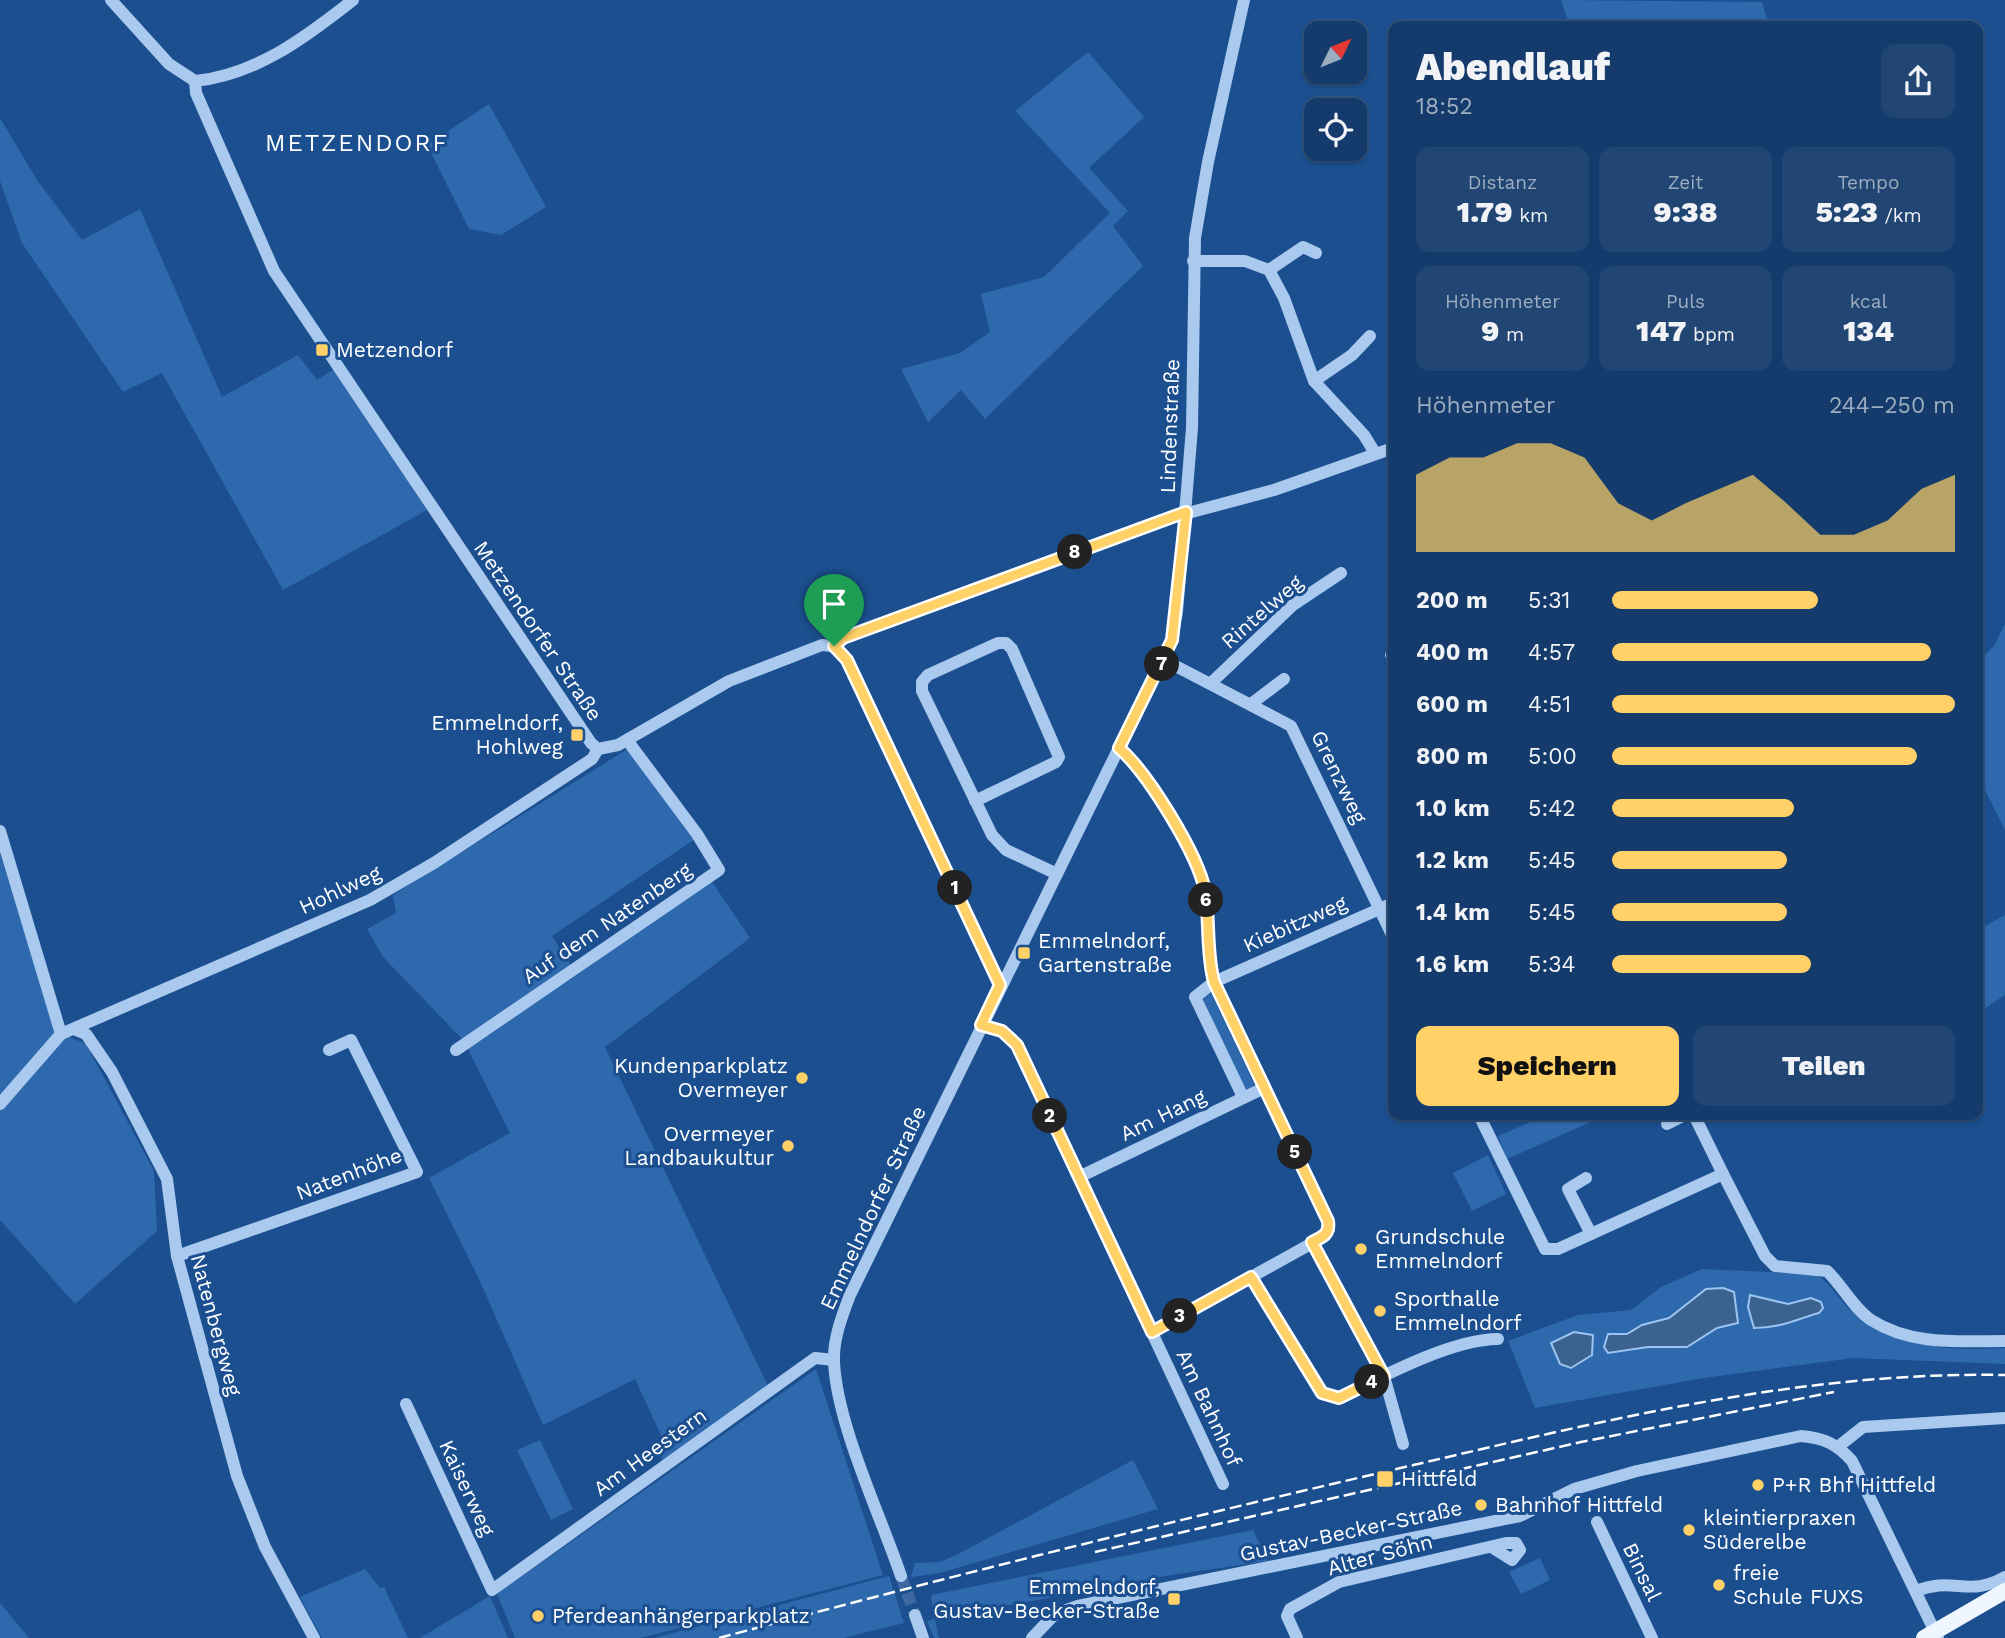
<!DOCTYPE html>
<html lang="de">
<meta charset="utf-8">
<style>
body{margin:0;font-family:"Work Sans",sans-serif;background:#214673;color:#f1f3f6;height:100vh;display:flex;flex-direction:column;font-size:26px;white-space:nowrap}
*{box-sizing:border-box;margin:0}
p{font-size:23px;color:#9dadc1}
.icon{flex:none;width:38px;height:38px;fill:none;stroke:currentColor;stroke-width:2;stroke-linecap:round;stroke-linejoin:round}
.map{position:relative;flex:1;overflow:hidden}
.panel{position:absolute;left:1388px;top:21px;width:595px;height:1099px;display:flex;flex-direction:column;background:#143b6b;border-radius:14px;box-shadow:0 2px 5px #0004,0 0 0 2px #33557e}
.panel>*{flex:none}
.needle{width:46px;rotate:47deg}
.tools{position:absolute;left:1304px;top:21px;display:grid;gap:14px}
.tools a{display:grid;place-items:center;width:63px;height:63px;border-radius:14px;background:#143b6b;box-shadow:0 2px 5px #0004,0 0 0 2px #33557e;font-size:35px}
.pin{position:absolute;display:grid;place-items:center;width:60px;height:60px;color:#fff;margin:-72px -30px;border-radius:50% 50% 50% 0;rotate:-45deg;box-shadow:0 0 7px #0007}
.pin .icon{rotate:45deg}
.km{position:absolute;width:35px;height:35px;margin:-18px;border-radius:50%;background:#222;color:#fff;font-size:19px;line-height:35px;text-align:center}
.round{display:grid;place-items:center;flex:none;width:74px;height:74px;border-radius:14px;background:#214673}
.head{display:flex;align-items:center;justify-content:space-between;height:119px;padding:0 28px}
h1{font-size:38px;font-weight:800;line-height:52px}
.figures{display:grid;grid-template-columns:repeat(3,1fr);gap:10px;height:119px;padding:7px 28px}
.figures div{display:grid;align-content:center;border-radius:14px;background:#214673;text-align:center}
.figures b{font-size:30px;font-weight:800}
.figures small{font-size:19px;font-weight:400}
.figures p{font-size:19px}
.chart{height:196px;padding:14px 28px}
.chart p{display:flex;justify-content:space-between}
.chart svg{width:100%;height:126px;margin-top:7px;fill:#ffd166;opacity:.7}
.cta{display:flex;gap:14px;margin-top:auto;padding:14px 28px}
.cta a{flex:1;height:80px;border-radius:14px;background:#ffd166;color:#111;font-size:28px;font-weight:800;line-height:80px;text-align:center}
.cta a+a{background:#214673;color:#f1f3f6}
ul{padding:0 28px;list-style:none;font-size:23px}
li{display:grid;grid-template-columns:112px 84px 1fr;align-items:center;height:52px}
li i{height:18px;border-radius:9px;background:#ffd166}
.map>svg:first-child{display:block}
.green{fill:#2e69ad}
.water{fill:#3c6290;stroke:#9cc4f0;stroke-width:2}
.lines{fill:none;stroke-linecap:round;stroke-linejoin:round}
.minor-tunnel{stroke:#3d69a0;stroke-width:12;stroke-dasharray:12 6;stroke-linecap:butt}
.minor{stroke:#a9c9ee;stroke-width:12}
.major{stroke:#f0f6ff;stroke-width:16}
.rail{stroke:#fff;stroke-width:2.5;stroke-dasharray:12 5;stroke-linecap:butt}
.route-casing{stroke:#fff;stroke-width:14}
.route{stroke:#ffd166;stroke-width:9}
.poi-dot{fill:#ffd166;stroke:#1b4f8f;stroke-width:2.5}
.labels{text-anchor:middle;stroke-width:6;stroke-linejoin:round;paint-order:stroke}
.poi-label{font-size:21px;fill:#fff;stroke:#1b4f8f;text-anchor:start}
.street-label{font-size:21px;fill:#fff;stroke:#1b4f8f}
.quarter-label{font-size:24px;letter-spacing:2px;fill:#fff;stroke:#1b4f8f}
</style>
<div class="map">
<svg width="2005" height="1638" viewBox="0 0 2005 1638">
<rect width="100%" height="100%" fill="#1b4f8f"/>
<!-- green -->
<g class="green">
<polygon points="1561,0 1762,2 1769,26 1570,26"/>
<polygon points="1088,52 1144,117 1089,168 1128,211 1113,226 1143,266 985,419 961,390 928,422 901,369 960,353 990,332 981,294 1044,277 1110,213 1015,111"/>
<polygon points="489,104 546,207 501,235 469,229 427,145"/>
<polygon points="0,118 37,180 82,240 140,209 222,397 298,355 317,380 336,368 427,510 283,590 162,373 123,392 22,243 0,181"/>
<polygon points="2005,624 2005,830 1978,776 1978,660 1994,646"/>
<polygon points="626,750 634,753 695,839 552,936 573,968 463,1040 383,957 367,929 396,913 393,895"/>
<polygon points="0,854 56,1031 86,1044 154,1171 157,1231 75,1304 0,1220"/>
<polygon points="710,879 750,938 605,1047 768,1386 663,1462 657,1448 665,1444 635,1379 543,1425 478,1277 429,1178 510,1133 465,1043 573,978"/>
<polygon points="2005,915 2005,995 1978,1013 1978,930"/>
<polygon points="1211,993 1255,1086 1245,1091 1202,997"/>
<polygon points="1547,1115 1607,1115 1507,1159 1498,1136"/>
<polygon points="1488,1155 1506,1194 1472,1211 1453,1173"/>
<path d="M1702,1269l113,5c18,10 25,30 42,41 49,35 90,35 148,33v16l-152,-6 -149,20 -169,30 -27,-67 70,-26 53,-5 30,-23z"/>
<polygon points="816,1369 883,1575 641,1638 515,1638 497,1594"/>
<polygon points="540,1440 573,1509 551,1520 517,1450"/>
<polygon points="1133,1460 1158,1509 940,1573 911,1577 915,1563 940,1562 960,1553"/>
<polygon points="1253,1530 1268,1561 1171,1575 935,1619 939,1638 934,1638 927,1621 934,1619 931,1595"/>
<polygon points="1540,1558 1550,1580 1521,1594 1509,1572"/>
<polygon points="365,1569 380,1588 384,1587 408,1638 322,1638 300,1597"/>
<polygon points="889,1576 904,1623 843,1638 654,1638"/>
<polygon points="490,1596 508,1638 420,1638"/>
<polygon points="0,1603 29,1638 0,1638"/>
</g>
<!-- water -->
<g class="water">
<polygon points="1723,1288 1734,1292 1738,1323 1717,1328 1687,1347 1648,1347 1608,1353 1604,1347 1608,1334 1627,1334 1642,1325 1669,1318 1706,1289"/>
<path d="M1750,1295l38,9 23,-6 10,4 2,6 -4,5c-25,7 -38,15 -65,15l-6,-21z"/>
<polygon points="1574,1332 1593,1335 1592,1355 1571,1368 1560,1364 1551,1343"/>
</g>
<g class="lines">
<!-- minor-tunnel -->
<polyline class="minor-tunnel" points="901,1576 915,1615"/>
<!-- minor -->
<g class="minor">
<path d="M111,0l58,64 26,17c61,-6 111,-44 158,-81"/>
<polyline points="195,81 196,93 274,271 591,743 598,749 618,745 729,681 822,645 833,646 847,660 1000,985"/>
<polyline points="1193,261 1245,261 1269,270 1284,298 1314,381 1364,435 1375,453"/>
<polyline points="1269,270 1303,247 1316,253"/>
<polyline points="1314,381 1352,355 1370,336"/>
<polyline points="833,646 843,638 1162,520 1274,490 1393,448"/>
<polyline points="1391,655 1393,660"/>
<polyline points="1164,660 1291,726 1393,937"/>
<polyline points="1211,683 1293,605 1341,573"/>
<polyline points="1251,704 1284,679"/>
<path d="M1119,748c29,24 79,105 86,143 5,30 1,61 9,91l114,239 1,8 -4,7 -173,96"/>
<polyline points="975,801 1056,762 1059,757 1012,649 1006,643 998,643 928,675 922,682 922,691 992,835 1006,850 1057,874"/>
<polyline points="0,831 61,1034"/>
<polyline points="981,1025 1002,1031 1017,1045 1223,1484"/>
<polyline points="76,1030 86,1034 112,1072 167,1179 177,1256 237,1476 265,1547 314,1638"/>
<polyline points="456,1050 719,870 697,834 627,740"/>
<polyline points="1243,1097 1195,997 1214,982 1393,903"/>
<polyline points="0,1104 61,1034 370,900 434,863 592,759 598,749"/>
<path d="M1479,1115l66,134h13l165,-75 42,82 10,10 52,5c16,15 26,37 44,49 41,26 88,21 134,21"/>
<polyline points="1694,1115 1723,1174"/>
<polyline points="1667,1124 1685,1115"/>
<polyline points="1079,1177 1264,1088"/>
<polyline points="1586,1178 1568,1189 1591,1234"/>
<polyline points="1312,1242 1384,1376 1403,1444"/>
<polyline points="177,1256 417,1172 351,1040 329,1050"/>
<path d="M1251,1277l71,116 17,5c42,-21 113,-59 159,-59"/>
<polyline points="406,1404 492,1590 815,1358 834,1360"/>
<polyline points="1839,1446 1863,1427 2005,1418"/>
<polyline points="1597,1522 1652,1638"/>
<path d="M901,1576c-21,-62 -64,-151 -67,-214 -1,-23 8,-46 16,-67l322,-655 5,-28 15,-184 3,-190 13,-76 36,-162"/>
<path d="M1916,1591c37,-15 53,7 89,-14"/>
<polyline points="915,1615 923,1638"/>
<path d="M1032,1638l23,-24 23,-8 442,-90 54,-27 63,-18 164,-35c23,2 36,8 51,25l86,177"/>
<polyline points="1297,1638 1287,1616 1290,1609 1339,1582 1506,1543 1516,1543 1520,1550 1512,1560 1493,1548"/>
</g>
<!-- major -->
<polyline class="major" points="1924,1638 2005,1591"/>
<!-- rail -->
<g class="rail">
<polyline points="1095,1552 1581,1442 1834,1392"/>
<path d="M719,1638c232,-62 465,-120 699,-174 192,-45 388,-93 587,-89"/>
</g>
</g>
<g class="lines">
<!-- route casing -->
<g class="route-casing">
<path id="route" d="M1186,512l-14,128 -53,108c28,24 79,106 86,143 5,30 1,61 9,91l114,239c2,13 -5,16 -16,21l72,134 -45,22 -17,-5 -71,-116 -99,55 -135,-287 -15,-14 -21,-6 19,-40 -153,-325 -13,-14 9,-8z"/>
</g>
<!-- route -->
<use href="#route" class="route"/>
</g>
<!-- markers -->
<g class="poi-dot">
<rect x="315" y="343" width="14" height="14" rx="3.5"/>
<rect x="570" y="728" width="14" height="14" rx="3.5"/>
<rect x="1017" y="946" width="14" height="14" rx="3.5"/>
<circle cx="802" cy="1078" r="7"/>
<circle cx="788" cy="1146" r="7"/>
<circle cx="1361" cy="1249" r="7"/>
<circle cx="1380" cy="1311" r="7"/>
<rect x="1376" y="1470" width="18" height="18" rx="3.5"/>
<circle cx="1758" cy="1485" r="7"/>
<circle cx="1481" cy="1505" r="7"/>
<circle cx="1689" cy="1530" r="7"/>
<circle cx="1719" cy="1585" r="7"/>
<rect x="1167" y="1592" width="14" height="14" rx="3.5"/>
<circle cx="538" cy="1616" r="7"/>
</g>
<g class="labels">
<!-- poi labels -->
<g class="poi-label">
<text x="336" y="357">Metzendorf</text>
<text x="563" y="730" text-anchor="end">Emmelndorf,<tspan x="563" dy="24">Hohlweg</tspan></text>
<text x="1038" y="948">Emmelndorf,<tspan x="1038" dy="24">Gartenstraße</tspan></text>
<text x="788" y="1073" text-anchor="end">Kundenparkplatz<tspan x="788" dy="24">Overmeyer</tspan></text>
<text x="774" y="1141" text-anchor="end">Overmeyer<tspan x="774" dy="24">Landbaukultur</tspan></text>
<text x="1375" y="1244">Grundschule<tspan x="1375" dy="24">Emmelndorf</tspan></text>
<text x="1394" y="1306">Sporthalle<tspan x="1394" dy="24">Emmelndorf</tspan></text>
<text x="1401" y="1486">Hittfeld</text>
<text x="1772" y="1492">P+R Bhf Hittfeld</text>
<text x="1495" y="1512">Bahnhof Hittfeld</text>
<text x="1703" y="1525">kleintierpraxen<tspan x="1703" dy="24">Süderelbe</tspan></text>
<text x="1733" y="1580">freie<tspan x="1733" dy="24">Schule FUXS</tspan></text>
<text x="1160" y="1594" text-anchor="end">Emmelndorf,<tspan x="1160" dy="24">Gustav-Becker-Straße</tspan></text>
<text x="552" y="1623">Pferdeanhängerparkplatz</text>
</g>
<!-- street labels -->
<g class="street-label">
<text transform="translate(1170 426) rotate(-88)" y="7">Lindenstraße</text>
<text transform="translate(1262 612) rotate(-41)" y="7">Rintelweg</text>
<text transform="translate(538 631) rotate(56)" y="7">Metzendorfer Straße</text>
<text transform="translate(1339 777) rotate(64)" y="7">Grenzweg</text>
<text transform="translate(340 890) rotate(-25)" y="7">Hohlweg</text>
<text transform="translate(607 923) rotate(-34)" y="7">Auf dem Natenberg</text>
<text transform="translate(1295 924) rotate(-24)" y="7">Kiebitzweg</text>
<text transform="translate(1163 1115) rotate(-26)" y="7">Am Hang</text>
<text transform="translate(349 1174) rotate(-21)" y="7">Natenhöhe</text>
<text transform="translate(873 1208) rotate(-65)" y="7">Emmelndorfer Straße</text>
<text transform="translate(216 1325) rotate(75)" y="7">Natenbergweg</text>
<text transform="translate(1209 1408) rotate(65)" y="7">Am Bahnhof</text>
<text transform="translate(650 1452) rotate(-36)" y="7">Am Heestern</text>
<text transform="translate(467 1488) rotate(65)" y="7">Kaiserweg</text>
<text transform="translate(1351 1531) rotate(-12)" y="7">Gustav-Becker-Straße</text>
<text transform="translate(1380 1555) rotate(-15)" y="7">Alter Söhn</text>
<text transform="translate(1642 1572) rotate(64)" y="7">Binsal</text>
</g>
<!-- quarter labels -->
<g class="quarter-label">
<text x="357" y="151">METZENDORF</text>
</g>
</g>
</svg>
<div class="tools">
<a><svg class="needle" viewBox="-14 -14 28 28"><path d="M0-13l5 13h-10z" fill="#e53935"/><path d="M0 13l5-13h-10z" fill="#9dadc1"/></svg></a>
<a><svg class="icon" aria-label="locate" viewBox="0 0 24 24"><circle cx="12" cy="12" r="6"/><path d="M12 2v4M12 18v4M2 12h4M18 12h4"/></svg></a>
</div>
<div class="pin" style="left:834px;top:646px;background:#1e9e55"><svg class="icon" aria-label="arrive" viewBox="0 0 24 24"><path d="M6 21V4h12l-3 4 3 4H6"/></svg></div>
<b class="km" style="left:955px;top:888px">1</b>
<b class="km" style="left:1050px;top:1116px">2</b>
<b class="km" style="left:1180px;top:1316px">3</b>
<b class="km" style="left:1372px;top:1382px">4</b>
<b class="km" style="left:1295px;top:1152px">5</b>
<b class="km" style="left:1206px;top:900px">6</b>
<b class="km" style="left:1162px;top:664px">7</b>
<b class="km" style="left:1075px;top:552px">8</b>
<section class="panel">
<div class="head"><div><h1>Abendlauf</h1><p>18:52</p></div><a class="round"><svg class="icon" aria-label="share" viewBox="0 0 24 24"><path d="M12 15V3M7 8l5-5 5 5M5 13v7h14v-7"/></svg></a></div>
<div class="figures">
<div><p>Distanz</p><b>1.79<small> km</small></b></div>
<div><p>Zeit</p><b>9:38</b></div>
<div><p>Tempo</p><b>5:23<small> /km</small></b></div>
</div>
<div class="figures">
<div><p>Höhenmeter</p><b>9<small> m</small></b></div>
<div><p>Puls</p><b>147<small> bpm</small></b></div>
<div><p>kcal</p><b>134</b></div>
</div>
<div class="chart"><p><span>Höhenmeter</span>244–250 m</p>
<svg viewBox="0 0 160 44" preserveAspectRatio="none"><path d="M0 44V17L10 11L20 11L30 6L40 6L50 11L60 27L70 33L80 27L90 22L100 17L110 27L120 38L130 38L140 33L150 22L160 17V44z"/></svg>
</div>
<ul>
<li><b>200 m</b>5:31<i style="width:60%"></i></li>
<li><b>400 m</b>4:57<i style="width:93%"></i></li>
<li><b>600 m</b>4:51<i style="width:100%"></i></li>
<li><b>800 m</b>5:00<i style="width:89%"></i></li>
<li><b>1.0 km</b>5:42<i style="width:53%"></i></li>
<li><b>1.2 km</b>5:45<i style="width:51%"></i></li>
<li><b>1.4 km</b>5:45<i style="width:51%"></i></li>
<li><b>1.6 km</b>5:34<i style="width:58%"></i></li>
</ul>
<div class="cta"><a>Speichern</a><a>Teilen</a></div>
</section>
</div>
